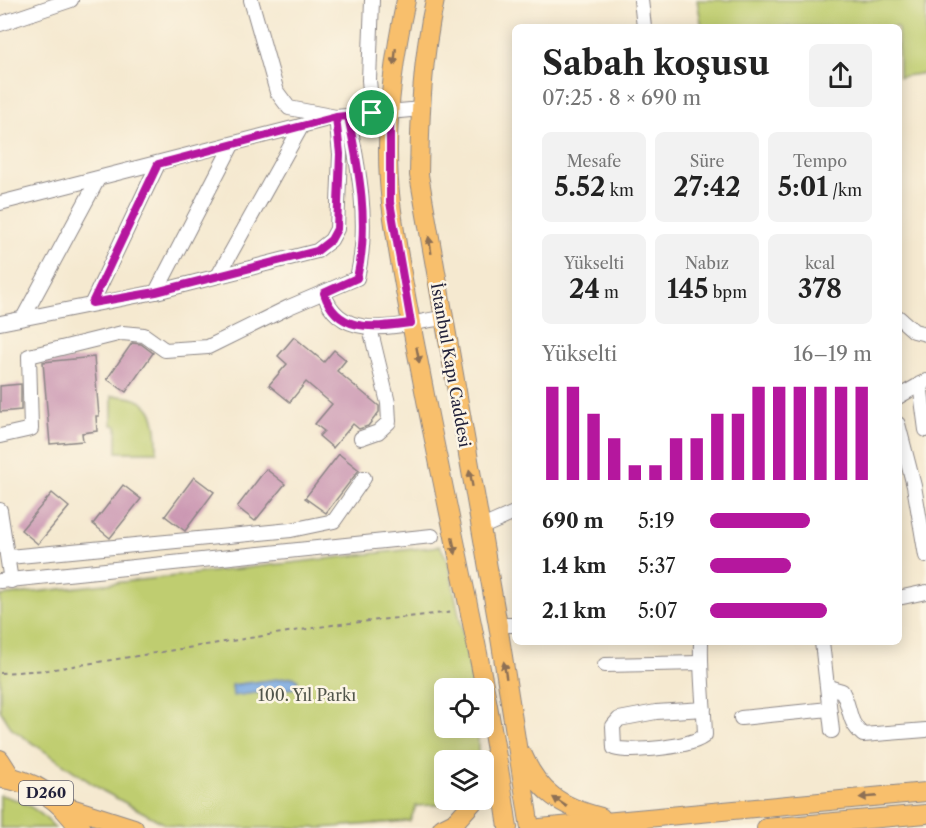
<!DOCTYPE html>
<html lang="tr">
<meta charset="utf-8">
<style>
body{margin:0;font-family:"Libre Caslon Text",serif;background:#f2f2f2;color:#222;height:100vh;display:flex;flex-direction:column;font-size:22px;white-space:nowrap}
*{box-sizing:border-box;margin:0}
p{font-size:20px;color:#767676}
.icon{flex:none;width:33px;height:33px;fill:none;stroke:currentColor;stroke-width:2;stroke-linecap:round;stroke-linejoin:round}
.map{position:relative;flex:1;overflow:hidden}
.sheet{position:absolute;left:512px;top:24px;width:390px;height:621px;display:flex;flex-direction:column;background:#fff;border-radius:9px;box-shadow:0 3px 15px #0003}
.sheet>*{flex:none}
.fabs{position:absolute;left:434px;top:678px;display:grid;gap:12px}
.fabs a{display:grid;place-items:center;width:60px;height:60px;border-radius:9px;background:#fff;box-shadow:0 3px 15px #0003;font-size:30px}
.pin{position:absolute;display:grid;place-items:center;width:51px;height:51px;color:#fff;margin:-26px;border:3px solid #fff;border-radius:50%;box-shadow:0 2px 6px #0007}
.round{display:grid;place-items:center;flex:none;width:63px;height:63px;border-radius:9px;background:#f2f2f2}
.headline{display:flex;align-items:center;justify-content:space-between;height:102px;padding:0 30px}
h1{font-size:33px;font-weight:800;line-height:45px}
.stats{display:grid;grid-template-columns:repeat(3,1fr);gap:9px;height:102px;padding:6px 30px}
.stats div{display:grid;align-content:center;border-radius:9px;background:#f2f2f2;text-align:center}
.stats b{font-size:26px;font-weight:800}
.stats small{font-size:16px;font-weight:400}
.stats p{font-size:16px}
.chart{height:168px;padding:12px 30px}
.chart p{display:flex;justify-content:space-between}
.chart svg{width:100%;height:108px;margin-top:6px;stroke:#b5179e;stroke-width:6}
ul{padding:0 30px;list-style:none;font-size:20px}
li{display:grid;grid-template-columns:96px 72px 1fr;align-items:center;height:45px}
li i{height:15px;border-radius:8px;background:#b5179e}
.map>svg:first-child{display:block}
.green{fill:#bfcd6f;stroke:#707855;stroke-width:1.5}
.water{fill:#74a6e0;stroke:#4b648e;stroke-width:1.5}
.building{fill:#cb97b2}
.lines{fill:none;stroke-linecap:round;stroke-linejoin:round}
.minor-casing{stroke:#8c8686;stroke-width:16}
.major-casing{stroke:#8c8686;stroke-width:20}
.highway-casing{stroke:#8c8686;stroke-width:23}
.path{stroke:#8c8686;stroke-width:2;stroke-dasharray:4.5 4.5;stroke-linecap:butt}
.minor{stroke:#fff;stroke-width:14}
.major{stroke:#f8bf6c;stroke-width:18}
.highway{stroke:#f8bf6c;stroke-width:21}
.oneway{fill:#8d7054}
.route-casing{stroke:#fff;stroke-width:12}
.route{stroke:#b5179e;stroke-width:8}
.labels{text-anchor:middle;stroke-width:5;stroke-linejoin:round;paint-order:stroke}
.shield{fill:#fcf5e5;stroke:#63616e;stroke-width:1.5}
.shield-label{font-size:15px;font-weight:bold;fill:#22223b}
.street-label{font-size:16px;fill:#22223b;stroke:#fcf5e5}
.park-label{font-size:16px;fill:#51554b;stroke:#fcf5e5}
</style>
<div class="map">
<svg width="926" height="828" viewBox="0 0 926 828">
<rect width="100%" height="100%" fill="#fcf5e5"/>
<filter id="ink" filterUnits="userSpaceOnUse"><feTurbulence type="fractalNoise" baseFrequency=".0167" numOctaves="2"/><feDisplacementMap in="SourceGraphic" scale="12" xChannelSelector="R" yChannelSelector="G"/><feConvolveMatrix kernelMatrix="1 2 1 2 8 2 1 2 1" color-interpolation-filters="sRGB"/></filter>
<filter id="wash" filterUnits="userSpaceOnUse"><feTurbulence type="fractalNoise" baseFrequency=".008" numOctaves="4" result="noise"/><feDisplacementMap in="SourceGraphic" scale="24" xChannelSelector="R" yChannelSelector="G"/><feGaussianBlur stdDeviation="1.35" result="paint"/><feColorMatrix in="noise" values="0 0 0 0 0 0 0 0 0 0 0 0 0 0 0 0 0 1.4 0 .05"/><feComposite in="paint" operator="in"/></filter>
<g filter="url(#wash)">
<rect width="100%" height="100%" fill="#f5e9d0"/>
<!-- green -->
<g class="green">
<polygon points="697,0 926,0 926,73 899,77 898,27 702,27"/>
<path d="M112,396c42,-1 45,21 45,56h-40v-26l-5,-1z"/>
<polygon points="440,546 448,561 474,688 444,688 444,728 478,728 478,760 444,760 444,800 451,800 451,804 416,806 410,821 321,828 185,828 165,824 103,791 12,729 0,710 0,596"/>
<path d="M0,795c23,5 40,15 55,33h-55z"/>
</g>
<!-- water -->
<polygon class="water" points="293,677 298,680 295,688 233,696 232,685"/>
<g id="blocks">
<!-- building -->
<g class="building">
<polygon points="294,337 324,362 334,350 346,360 337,371 379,406 379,412 368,426 359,429 353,424 333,448 319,436 324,431 315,424 332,404 306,382 290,402 269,385 287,364 278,356"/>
<polygon points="132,343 141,344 153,353 126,392 107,379"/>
<polygon points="94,357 99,416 96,416 97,431 82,433 83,441 50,444 43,362"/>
<polygon points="21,384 21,410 0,412 0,386"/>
<polygon points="339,454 359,470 326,513 305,498"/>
<polygon points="266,469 285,484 255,521 237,507"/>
<polygon points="194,477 214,492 185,531 165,516"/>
<polygon points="123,485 141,499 110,538 93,524"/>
<polygon points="52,493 69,507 38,544 21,530"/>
</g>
</g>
</g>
<g filter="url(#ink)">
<use href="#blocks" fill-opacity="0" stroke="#8c8686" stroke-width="1.5"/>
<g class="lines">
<!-- minor casing -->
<g class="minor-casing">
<g id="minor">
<polyline points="251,0 277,92 289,108 336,117 421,109"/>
<polyline points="641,0 644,27"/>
<polyline points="0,24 71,0"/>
<polyline points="372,113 369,80 372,0"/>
<polyline points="0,203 336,117 340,154 337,229 331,240 317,251 156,292 0,323"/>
<polyline points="218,276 301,127"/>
<polyline points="156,292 232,145"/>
<path d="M324,293c16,52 79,31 118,25"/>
<polyline points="92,303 158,164"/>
<polyline points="898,317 914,331 926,334"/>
<polyline points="23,318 98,179"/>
<polyline points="920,384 926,430"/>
<polyline points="898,397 926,381"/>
<polyline points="898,424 914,486 926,556"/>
<path d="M0,436l31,-7 -2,-73 93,-23 22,2 21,15 43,-3 81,-40 68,-29c13,-53 2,-109 -9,-162"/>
<polyline points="361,438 378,432 389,422 388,403 370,328"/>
<polyline points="0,510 11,581"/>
<polyline points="480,528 514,513"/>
<polyline points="9,557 291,530 334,521 364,478"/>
<polyline points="0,581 432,536"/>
<polyline points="898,598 926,592"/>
<polyline points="498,625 514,625"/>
<path d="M701,642c-1,31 3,62 4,93 -11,12 -75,18 -91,13l-1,-22 6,-7 37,-7 48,-3"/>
<polyline points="822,642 832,731"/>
<polyline points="605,665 700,663"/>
<path d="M828,687l14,4c10,19 5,30 21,44l63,-5"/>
<polyline points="741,718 829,709"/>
</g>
</g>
<!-- major casing -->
<g class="major-casing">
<g id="major">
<path d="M406,0c-14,65 -23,137 -15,203 8,64 22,129 34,192 28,144 63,288 83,433"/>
<path d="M435,0c-13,58 -15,116 -16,175l79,450 32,203"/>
<path d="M523,755c16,38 39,52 78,62"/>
<polyline points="0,759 12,778"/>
<polyline points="483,782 496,752"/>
<polyline points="62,805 134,828"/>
<polyline points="442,828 456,821 475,800"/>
<polyline points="540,828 926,792"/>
<polyline points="766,828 926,814"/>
</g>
</g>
<!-- highway casing -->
<g class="highway-casing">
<path id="highway" d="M0,777c32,3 63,23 80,51"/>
</g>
<!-- path -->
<polyline class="path" points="0,673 48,670 332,625 454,612"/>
<!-- minor -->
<use href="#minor" class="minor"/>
<!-- major -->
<use href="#major" class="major"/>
<!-- highway -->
<use href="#highway" class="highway"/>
</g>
<!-- one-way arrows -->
<defs><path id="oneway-solid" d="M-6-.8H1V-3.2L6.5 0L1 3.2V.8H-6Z" transform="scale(1.5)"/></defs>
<g class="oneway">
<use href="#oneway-solid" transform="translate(395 57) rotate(95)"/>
<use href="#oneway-solid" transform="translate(430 245) rotate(-99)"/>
<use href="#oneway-solid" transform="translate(418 355) rotate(79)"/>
<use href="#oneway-solid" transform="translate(471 478) rotate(-100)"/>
<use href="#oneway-solid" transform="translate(454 546) rotate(78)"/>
<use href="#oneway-solid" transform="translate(505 670) rotate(-99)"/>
<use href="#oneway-solid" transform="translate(868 797) rotate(175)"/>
<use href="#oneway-solid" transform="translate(560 802) rotate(-147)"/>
</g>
</g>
<g class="lines" filter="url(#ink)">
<!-- route casing -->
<g class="route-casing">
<path id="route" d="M372,113l-36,4 -178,47 -66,139 64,-11 161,-41 14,-11 6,-11 3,-75 -4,-37 12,-1c11,53 22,109 9,162l-33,15c13,42 53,34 87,30l-21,-121v-92l-18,3"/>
</g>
<!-- route -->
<use href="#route" class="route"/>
</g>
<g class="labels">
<!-- shield labels -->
<rect class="shield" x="19" y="781" width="54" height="24" rx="4.5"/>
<g class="shield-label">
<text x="46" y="798">D260</text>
</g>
<!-- street labels -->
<g class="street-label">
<text transform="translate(451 365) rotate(80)" y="6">İstanbul Kapı Caddesi</text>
</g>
<!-- park labels -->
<g class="park-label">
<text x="307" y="701">100. Yıl Parkı</text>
</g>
</g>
</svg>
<div class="fabs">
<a><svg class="icon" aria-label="locate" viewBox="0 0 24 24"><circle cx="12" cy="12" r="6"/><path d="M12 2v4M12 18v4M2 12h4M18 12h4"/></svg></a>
<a><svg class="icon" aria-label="layers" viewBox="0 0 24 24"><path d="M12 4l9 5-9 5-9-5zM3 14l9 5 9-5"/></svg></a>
</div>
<div class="pin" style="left:372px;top:113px;background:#1e9e55"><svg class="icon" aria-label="arrive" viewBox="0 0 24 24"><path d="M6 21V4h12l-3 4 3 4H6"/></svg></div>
<section class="sheet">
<div class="headline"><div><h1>Sabah koşusu</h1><p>07:25 · 8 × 690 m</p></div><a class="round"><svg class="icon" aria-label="share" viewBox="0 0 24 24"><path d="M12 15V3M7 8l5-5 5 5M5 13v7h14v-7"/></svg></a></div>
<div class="stats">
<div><p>Mesafe</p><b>5.52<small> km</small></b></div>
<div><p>Süre</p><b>27:42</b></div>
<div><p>Tempo</p><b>5:01<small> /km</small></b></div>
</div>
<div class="stats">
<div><p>Yükselti</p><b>24<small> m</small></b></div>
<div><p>Nabız</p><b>145<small> bpm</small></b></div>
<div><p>kcal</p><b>378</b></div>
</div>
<div class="chart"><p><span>Yükselti</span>16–19 m</p>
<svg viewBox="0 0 160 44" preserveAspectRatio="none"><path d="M5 44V6M15 44V6M25 44V17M35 44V27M45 44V38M55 44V38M65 44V27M75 44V27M85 44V17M95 44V17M105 44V6M115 44V6M125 44V6M135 44V6M145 44V6M155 44V6"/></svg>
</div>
<ul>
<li><b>690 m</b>5:19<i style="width:62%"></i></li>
<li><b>1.4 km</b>5:37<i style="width:50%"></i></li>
<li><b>2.1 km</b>5:07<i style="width:72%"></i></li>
</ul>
</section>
</div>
